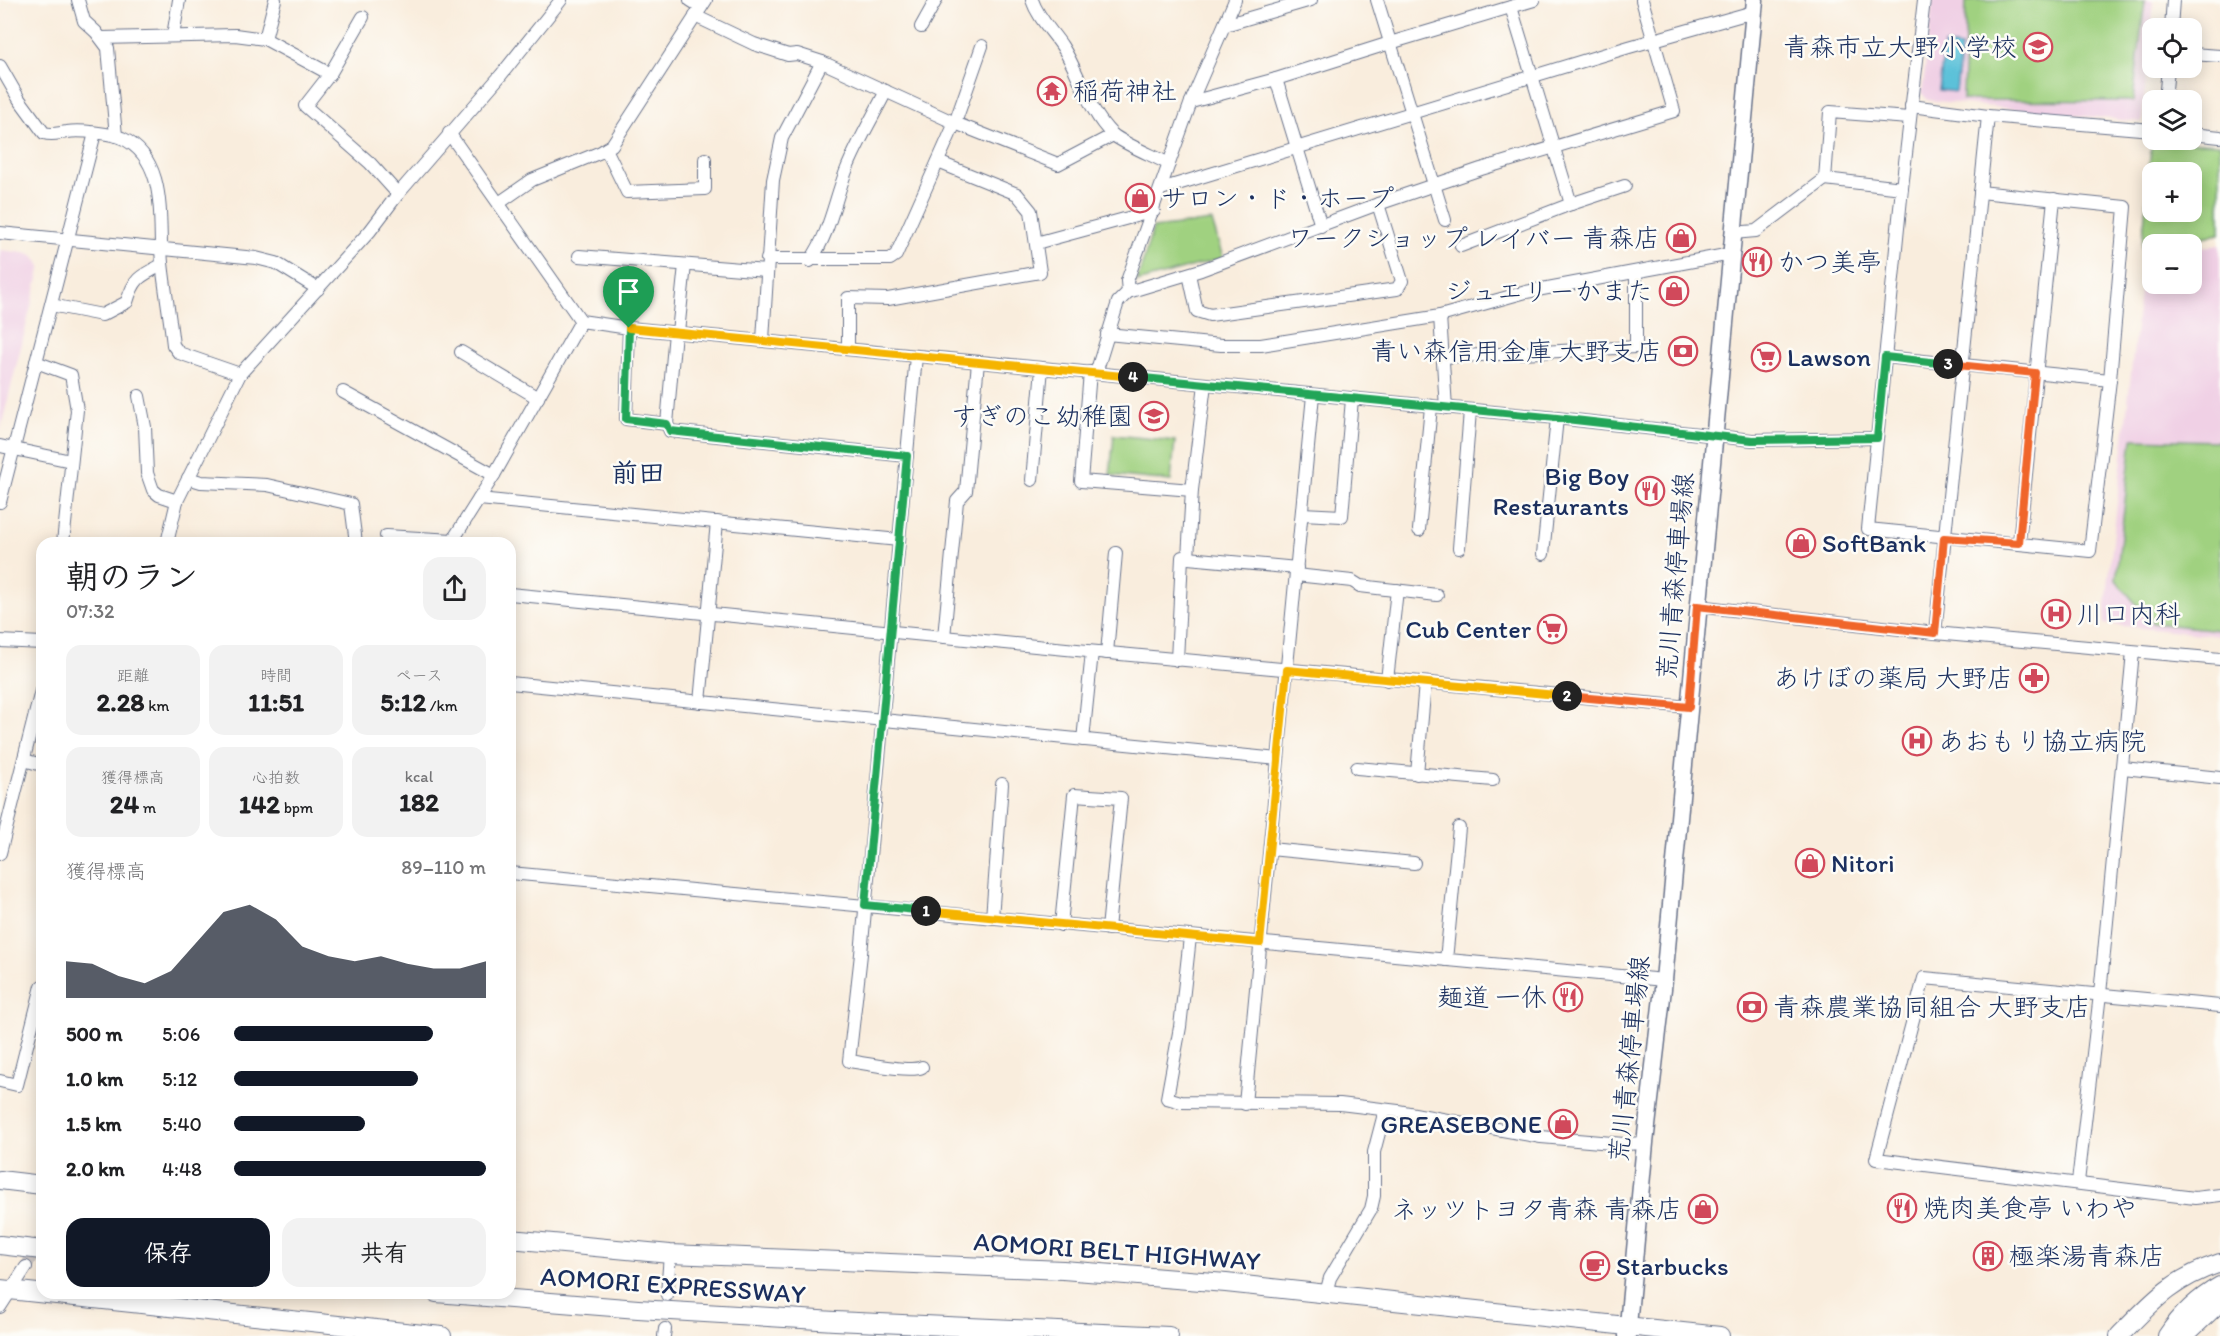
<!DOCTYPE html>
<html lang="ja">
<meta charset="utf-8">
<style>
body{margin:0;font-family:Itim,"Klee One",sans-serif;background:#f2f2f2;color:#202124;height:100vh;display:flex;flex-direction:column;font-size:22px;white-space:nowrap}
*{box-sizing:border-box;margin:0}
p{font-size:20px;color:#757577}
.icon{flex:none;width:33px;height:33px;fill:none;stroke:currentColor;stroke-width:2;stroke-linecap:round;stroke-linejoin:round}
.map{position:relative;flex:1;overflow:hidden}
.sheet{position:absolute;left:36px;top:537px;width:480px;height:762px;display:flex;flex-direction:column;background:#fff;border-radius:18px;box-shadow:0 3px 15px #0003}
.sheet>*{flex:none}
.fabs{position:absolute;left:2142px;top:18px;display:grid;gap:12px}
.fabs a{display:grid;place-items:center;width:60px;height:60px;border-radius:12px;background:#fff;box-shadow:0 3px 15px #0003;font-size:30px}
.pin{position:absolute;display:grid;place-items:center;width:51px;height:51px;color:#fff;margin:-62px -26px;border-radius:50% 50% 50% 0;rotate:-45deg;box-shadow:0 0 6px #0007}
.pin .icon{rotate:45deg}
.km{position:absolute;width:30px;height:30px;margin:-15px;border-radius:50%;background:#222;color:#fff;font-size:16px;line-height:30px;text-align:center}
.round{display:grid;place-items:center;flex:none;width:63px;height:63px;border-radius:18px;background:#f2f2f2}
.summary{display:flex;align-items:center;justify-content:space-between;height:102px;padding:0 30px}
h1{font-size:33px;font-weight:700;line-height:45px}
.metrics{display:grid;grid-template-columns:repeat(3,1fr);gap:9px;height:102px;padding:6px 30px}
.metrics div{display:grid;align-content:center;border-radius:15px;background:#f2f2f2;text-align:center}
.metrics b{font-size:26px;font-weight:700}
.metrics small{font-size:16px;font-weight:400}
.metrics p{font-size:16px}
.chart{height:168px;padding:12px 30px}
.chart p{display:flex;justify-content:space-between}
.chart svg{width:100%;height:108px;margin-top:6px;fill:#111827;opacity:.7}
.primary-button{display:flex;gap:12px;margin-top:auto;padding:12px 30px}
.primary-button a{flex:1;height:69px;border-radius:18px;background:#111827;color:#fff;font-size:24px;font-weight:700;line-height:69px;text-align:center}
.primary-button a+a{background:#f2f2f2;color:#202124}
ul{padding:0 30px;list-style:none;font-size:20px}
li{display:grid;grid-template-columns:96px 72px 1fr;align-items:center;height:45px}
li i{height:15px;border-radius:8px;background:#111827}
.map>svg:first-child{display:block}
.built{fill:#f0d0e5}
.green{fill:#a0d180;stroke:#5e806f;stroke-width:1.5;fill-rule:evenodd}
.water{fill:#5cc1d9;stroke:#3c789c;stroke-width:1.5}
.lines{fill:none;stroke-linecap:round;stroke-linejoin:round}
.minor-tunnel{stroke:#cdc7c4;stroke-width:12;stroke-dasharray:12 6;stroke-linecap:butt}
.minor-casing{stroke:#69728a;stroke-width:14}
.major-casing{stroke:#69728a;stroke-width:19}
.highway-casing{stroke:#69728a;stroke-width:20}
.minor{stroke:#fff;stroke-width:12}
.major{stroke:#fff;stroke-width:16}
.highway{stroke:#fff;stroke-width:18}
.split-1-casing{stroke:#fff;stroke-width:12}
.split-2-casing{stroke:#fff;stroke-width:12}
.split-3-casing{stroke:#fff;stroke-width:12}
.split-4-casing{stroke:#fff;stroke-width:12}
.split-5-casing{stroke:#fff;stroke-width:12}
.split-1{stroke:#22a559;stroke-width:8}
.split-2{stroke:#f5b400;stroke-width:8}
.split-3{stroke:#f0652b;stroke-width:8}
.split-4{stroke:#22a559;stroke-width:8}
.split-5{stroke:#f5b400;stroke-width:8}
.labels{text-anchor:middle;stroke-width:5;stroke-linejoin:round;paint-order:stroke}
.poi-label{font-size:26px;fill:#1b2f5e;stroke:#fdfcf7;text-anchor:start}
.street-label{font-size:26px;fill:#1b2f5e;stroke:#fdfcf7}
.neighbourhood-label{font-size:27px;font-weight:bold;fill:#1b2f5e;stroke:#fdfcf7}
</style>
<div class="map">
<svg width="2220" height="1336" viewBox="0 0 2220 1336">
<rect width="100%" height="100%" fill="#fdfcf7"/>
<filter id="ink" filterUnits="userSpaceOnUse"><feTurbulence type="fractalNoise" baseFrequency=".0167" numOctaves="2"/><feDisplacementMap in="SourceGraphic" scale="12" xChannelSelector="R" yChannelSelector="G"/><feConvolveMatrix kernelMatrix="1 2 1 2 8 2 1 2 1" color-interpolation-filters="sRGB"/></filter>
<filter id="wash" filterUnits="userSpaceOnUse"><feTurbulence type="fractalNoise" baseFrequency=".008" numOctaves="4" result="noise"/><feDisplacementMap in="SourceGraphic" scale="24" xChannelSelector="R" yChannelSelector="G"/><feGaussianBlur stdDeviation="1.35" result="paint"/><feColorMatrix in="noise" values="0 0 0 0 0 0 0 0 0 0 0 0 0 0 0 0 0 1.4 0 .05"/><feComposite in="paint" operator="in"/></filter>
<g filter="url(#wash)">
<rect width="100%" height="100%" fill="#f9eddd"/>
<!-- built -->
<g class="built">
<polygon points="1933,0 2153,0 2142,122 1927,100 1922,93"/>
<polygon points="2220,245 2220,636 2104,624 2143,262 2146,257 2152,255 2152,284 2192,284 2192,249"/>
<polygon points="0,250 31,254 41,266 0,431"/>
</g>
<!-- green -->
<g class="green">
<polygon points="1966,0 2145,0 2133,101 1963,100"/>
<path d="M2152,138v2l68,4v90l-78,13zM2192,172v40h-40v-40z"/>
<polygon points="1212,221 1223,258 1137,282 1153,228"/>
<polygon points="1114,435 1175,441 1171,481 1110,475"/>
<polygon points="2132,439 2220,441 2220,630 2152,623 2116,580"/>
</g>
<!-- water -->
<polygon class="water" points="1944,45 1961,47 1956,92 1939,90"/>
</g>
<g filter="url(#ink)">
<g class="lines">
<!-- minor-tunnel -->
<polyline class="minor-tunnel" points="26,1267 42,1236"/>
<!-- minor casing -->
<g class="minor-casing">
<g id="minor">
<polyline points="78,0 84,21 96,32 108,48 116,136"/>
<polyline points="690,0 701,7"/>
<path d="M1032,0c6,18 20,31 30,46 18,28 26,65 50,88 12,10 42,22 57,30"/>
<polyline points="1377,0 1445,220"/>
<polyline points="1924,0 1902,188 1868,529 2090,551 2110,380 2125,207 1980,192"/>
<polyline points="695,16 754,44 788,55 797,54 822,62 955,123 1058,164 1113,135"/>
<polyline points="1225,25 1311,0"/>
<polyline points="921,27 936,0"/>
<polyline points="2171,28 2173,0"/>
<polyline points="173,36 179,0"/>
<polyline points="101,38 235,35 265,39 330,74 305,106 370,163 398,194"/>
<polyline points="265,39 275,0"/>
<polyline points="2192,54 2220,56"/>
<path d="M0,66l19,33 25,34c9,3 14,0 23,-1 13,-2 43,1 55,6 47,22 36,84 40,125 3,27 8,55 11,82l6,8 61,21"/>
<polyline points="330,74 363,17"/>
<polyline points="2165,100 2168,68"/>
<polyline points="1191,102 1276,79"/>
<polyline points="1911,106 1988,116 2152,130"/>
<polyline points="449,133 581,321 629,328 1557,418 1752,440 1877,438"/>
<polyline points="2192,134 2220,137"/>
<polyline points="606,149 627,192 705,189 705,159"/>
<polyline points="1825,179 1902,188"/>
<polyline points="1161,189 1629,47 1753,12"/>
<polyline points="499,203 532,180 601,152 612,145 706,0"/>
<polyline points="1571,204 1625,186"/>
<polyline points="1321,226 1276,79 1390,43 1534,0"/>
<polyline points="0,233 256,258 276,263 318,289"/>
<polyline points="1733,233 1756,231 1825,179 1830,112 1909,118"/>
<polyline points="1036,243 1154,211"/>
<polyline points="1461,246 1571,204 1511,7"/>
<polyline points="579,256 766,271"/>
<polyline points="767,259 890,259 896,255 955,123 982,46"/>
<path d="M810,261c20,-28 24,-59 36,-90 11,-28 27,-54 40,-80"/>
<polyline points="1189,274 1197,311 1210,315 1397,289 1402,281 1378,204"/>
<polyline points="1128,292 1127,281 1191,102 1235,0"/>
<path d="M51,305l51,10 25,-13c7,-24 13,-26 35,-37"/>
<polyline points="1440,316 1446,408"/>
<polyline points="629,328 626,419 667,424"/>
<polyline points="675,332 667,424 670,431 907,456"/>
<polyline points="678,332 685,265"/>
<polyline points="1107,334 1221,345 1261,345 1440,316 1526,292 1731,254"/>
<polyline points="763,340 773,180 782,138 822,62"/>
<polyline points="848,349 848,298 888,299 1040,272 1031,211 1017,194 938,162"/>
<polyline points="461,352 538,398"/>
<path d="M916,356l-55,598 -12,107c15,2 62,12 73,6"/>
<polyline points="1444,357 1636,347 1636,272"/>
<polyline points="1885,357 2110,380"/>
<polyline points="36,362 71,375 77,410 63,543"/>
<polyline points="1090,372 1081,481 1192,490"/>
<polyline points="1096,373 1118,302 1128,292 1201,270 1378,204 1481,169 1674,111 1642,0"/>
<polyline points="343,392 494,475"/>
<polyline points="139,396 145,427 147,473 153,490 159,495 177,501"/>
<polyline points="0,446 71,461"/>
<polyline points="188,478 201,482 267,485 351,504 356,543"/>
<polyline points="1032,480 1042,368"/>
<polyline points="479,499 899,540"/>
<polyline points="0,502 95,133"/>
<polyline points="1302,514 1342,516 1352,399"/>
<polyline points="1419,530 1431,407"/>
<polyline points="386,536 453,540"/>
<polyline points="167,543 177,501 240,374 370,231 398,194 501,75 561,0"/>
<polyline points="451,543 494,475 581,321"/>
<polyline points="2019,543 2054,199"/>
<polyline points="1459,548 1470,411"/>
<polyline points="1543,554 1557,418"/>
<polyline points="1188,558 1297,568"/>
<polyline points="1296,575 1352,581 1360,586 1437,595"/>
<polyline points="510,594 1066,649 1689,707"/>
<polyline points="1697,606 1935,633 2220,659"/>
<polyline points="1935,633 1988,116"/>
<polyline points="944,637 957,501 966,491 978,362"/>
<polyline points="0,641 42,643"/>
<polyline points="1107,653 1116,553"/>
<polyline points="1177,660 1182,557 1188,558 1192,490 1205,384"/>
<polyline points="1387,680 1397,590"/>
<polyline points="510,683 1278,759"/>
<polyline points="700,702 717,522"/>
<polyline points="1083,740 1092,652"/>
<polyline points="24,760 42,765"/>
<polyline points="1357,768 1493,780"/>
<polyline points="2123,768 2220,778"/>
<polyline points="1417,774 1425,683"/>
<polyline points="1270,849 1414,863"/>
<polyline points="0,853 42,687"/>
<polyline points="510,873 1664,980"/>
<polyline points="992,918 1002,784"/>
<polyline points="1061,925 1074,795 1121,798 1108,929"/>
<polyline points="1190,937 1180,1027 1167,1098 1181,1102 1340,1104 1398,1111 1541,1137 1624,1144 1645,1143"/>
<polyline points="1446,960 1459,828"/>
<polyline points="2220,1006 1924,978 1876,1159 2195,1198 2220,1195"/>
<polyline points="0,1081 17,1085 42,986"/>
<polyline points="1245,1104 1313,395"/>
<polyline points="2078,1182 2100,994 2133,652"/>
<polyline points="1326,1293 1330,1278 1371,1209 1374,1196 1374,1152 1385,1110"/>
<polyline points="667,1295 670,1254"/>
<polyline points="0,1307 26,1267"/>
<polyline points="664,1336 665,1329"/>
</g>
</g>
<!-- major casing -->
<g class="major-casing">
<polyline id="major" points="1627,1336 1645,1143 1664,980 1755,0"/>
</g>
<!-- highway casing -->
<g class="highway-casing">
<g id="highway">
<polyline points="0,1180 42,1185"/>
<polyline points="510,1239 670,1254 1063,1270 1226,1283 1720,1336"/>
<polyline points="0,1245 42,1250"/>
<polyline points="0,1289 442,1336"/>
<polyline points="436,1293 638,1309 835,1321 1169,1336"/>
<path d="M2119,1336c34,-35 53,-57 101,-73"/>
<path d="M2167,1336c13,-20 32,-38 53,-50"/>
<polyline points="2184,1336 2220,1302"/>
</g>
</g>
<!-- minor -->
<use href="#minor" class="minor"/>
<!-- major -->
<use href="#major" class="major"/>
<!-- highway -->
<use href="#highway" class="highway"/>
</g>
</g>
<g class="lines" filter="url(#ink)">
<!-- split-1 casing -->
<g class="split-1-casing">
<polyline id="split-1" points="629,328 626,419 667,424 670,431 907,456 865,905 926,911"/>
</g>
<!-- split-2 casing -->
<g class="split-2-casing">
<polyline id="split-2" points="926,911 1260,943 1287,670 1567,696"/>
</g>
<!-- split-3 casing -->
<g class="split-3-casing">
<polyline id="split-3" points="1567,696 1689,707 1697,606 1935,633 1944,538 2019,543 2035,373 1948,364"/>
</g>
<!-- split-4 casing -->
<g class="split-4-casing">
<polyline id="split-4" points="1133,377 1557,418 1752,440 1877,438 1885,357 1948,364"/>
</g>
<!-- split-5 casing -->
<g class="split-5-casing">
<polyline id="split-5" points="629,328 1133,377"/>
</g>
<!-- split-1 -->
<use href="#split-1" class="split-1"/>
<!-- split-2 -->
<use href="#split-2" class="split-2"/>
<!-- split-3 -->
<use href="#split-3" class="split-3"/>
<!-- split-4 -->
<use href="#split-4" class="split-4"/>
<!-- split-5 -->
<use href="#split-5" class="split-5"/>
</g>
<!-- icons -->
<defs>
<g id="school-ring" transform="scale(1.5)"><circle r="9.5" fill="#fdfcf7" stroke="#d1495b" stroke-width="1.5"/><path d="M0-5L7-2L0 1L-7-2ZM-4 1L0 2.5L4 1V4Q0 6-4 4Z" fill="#d1495b"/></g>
<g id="temple-ring" transform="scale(1.5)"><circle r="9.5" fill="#fdfcf7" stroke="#d1495b" stroke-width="1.5"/><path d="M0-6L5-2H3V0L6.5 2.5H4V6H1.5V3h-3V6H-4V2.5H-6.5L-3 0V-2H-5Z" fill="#d1495b"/></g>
<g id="shop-ring" transform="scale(1.5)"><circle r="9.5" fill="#fdfcf7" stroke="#d1495b" stroke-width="1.5"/><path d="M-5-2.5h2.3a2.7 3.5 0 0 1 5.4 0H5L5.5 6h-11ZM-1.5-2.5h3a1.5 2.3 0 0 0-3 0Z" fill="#d1495b"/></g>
<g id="restaurant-ring" transform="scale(1.5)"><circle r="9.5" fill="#fdfcf7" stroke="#d1495b" stroke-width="1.5"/><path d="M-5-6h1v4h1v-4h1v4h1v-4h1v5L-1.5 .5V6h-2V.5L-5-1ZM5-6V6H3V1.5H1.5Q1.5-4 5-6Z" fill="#d1495b"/></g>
<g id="bank-ring" transform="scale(1.5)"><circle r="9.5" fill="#fdfcf7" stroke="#d1495b" stroke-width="1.5"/><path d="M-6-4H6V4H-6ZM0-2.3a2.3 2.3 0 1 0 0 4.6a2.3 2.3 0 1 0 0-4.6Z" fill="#d1495b"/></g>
<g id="supermarket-ring" transform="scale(1.5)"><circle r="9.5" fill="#fdfcf7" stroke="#d1495b" stroke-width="1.5"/><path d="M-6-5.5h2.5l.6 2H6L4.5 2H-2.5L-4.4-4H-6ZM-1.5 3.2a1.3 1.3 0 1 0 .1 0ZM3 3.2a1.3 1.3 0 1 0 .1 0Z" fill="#d1495b"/></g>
<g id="hospital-ring" transform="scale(1.5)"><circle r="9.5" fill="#fdfcf7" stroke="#d1495b" stroke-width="1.5"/><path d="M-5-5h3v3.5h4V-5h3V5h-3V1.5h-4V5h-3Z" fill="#d1495b"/></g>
<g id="pharmacy-ring" transform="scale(1.5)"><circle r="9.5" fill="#fdfcf7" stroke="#d1495b" stroke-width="1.5"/><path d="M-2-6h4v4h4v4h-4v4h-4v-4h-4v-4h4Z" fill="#d1495b"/></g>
<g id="building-ring" transform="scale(1.5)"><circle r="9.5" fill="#fdfcf7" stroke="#d1495b" stroke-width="1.5"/><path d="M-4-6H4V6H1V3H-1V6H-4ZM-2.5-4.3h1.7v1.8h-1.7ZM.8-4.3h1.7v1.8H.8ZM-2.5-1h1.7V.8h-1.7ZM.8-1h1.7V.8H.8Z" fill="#d1495b"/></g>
<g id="cafe-ring" transform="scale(1.5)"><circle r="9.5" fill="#fdfcf7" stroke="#d1495b" stroke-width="1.5"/><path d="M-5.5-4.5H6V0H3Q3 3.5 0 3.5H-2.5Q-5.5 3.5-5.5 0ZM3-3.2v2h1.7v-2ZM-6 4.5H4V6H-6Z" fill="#d1495b"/></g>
</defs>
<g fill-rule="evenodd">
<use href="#school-ring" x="2038" y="47"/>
<use href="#temple-ring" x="1052" y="91"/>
<use href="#shop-ring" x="1140" y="198"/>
<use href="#shop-ring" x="1681" y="238"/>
<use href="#restaurant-ring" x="1757" y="262"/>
<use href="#shop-ring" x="1674" y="291"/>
<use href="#bank-ring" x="1683" y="351"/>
<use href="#supermarket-ring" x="1766" y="357"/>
<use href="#school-ring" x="1154" y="416"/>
<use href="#restaurant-ring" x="1650" y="491"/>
<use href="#shop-ring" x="1801" y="543"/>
<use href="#hospital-ring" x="2056" y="614"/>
<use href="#supermarket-ring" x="1552" y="629"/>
<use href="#pharmacy-ring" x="2034" y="678"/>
<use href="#hospital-ring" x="1917" y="741"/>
<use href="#shop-ring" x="1810" y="863"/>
<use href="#restaurant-ring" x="1568" y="997"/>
<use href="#bank-ring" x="1752" y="1007"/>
<use href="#shop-ring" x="1563" y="1124"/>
<use href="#restaurant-ring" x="1902" y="1208"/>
<use href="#shop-ring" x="1703" y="1209"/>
<use href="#building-ring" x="1988" y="1256"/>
<use href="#cafe-ring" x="1595" y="1266"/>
</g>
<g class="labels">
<!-- poi labels -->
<g class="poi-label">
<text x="2017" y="56" text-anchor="end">青森市立大野小学校</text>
<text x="1073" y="100">稲荷神社</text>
<text x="1161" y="207">サロン・ド・ホープ</text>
<text x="1660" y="247" text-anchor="end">ワークショップ レイバー 青森店</text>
<text x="1778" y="271">かつ美亭</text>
<text x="1653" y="300" text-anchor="end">ジュエリーかまた</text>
<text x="1662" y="360" text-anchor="end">青い森信用金庫 大野支店</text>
<text x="1787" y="366">Lawson</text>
<text x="1133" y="425" text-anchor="end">すぎのこ幼稚園</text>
<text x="1629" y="485" text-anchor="end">Big Boy<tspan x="1629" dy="30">Restaurants</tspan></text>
<text x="1822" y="552">SoftBank</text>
<text x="2077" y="623">川口内科</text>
<text x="1531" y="638" text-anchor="end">Cub Center</text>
<text x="2013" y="687" text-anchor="end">あけぼの薬局 大野店</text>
<text x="1938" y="750">あおもり協立病院</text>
<text x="1831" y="872">Nitori</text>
<text x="1547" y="1006" text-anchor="end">麺道 一休</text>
<text x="1773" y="1016">青森農業協同組合 大野支店</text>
<text x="1542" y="1133" text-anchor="end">GREASEBONE</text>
<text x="1923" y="1217">焼肉美食亭 いわや</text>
<text x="1682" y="1218" text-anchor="end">ネッツトヨタ青森 青森店</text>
<text x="2009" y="1265">極楽湯青森店</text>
<text x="1616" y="1275">Starbucks</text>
</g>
<!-- street labels -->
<g class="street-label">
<text transform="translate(1675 576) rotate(-85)" y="9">荒川青森停車場線</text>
<text transform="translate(1629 1059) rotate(-84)" y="9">荒川青森停車場線</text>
<text transform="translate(1117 1251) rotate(4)" y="9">AOMORI BELT HIGHWAY</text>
<text transform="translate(673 1285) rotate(4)" y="9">AOMORI EXPRESSWAY</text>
</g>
<!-- neighbourhood labels -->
<g class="neighbourhood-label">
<text x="638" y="482">前田</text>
</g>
</g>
</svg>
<div class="fabs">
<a><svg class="icon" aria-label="locate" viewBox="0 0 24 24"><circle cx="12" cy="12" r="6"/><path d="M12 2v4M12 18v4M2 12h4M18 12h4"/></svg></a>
<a><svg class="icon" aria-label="layers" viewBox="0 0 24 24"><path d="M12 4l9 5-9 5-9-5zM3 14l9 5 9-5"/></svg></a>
<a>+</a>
<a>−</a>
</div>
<div class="pin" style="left:629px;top:328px;background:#1e9e55"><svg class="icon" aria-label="arrive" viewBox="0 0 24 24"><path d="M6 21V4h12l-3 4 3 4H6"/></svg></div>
<b class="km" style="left:926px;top:911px">1</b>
<b class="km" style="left:1567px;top:696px">2</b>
<b class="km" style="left:1948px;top:364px">3</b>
<b class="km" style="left:1133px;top:377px">4</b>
<section class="sheet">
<div class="summary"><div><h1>朝のラン</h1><p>07:32</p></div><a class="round"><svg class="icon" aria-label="share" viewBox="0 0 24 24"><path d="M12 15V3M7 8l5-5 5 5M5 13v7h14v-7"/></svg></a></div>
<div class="metrics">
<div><p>距離</p><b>2.28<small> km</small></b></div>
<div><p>時間</p><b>11:51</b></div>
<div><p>ペース</p><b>5:12<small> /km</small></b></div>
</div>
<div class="metrics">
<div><p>獲得標高</p><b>24<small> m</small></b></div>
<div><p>心拍数</p><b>142<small> bpm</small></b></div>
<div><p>kcal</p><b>182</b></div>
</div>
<div class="chart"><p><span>獲得標高</span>89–110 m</p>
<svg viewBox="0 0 160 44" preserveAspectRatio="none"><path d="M0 44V29L10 30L20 35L30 38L40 33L50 21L60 9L70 6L80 12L90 23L100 27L110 29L120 27L130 30L140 32L150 32L160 29V44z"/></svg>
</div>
<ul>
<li><b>500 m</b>5:06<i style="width:79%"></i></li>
<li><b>1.0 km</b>5:12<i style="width:73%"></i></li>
<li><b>1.5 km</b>5:40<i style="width:52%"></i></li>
<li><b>2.0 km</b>4:48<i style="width:100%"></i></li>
</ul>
<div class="primary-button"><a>保存</a><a>共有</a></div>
</section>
</div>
